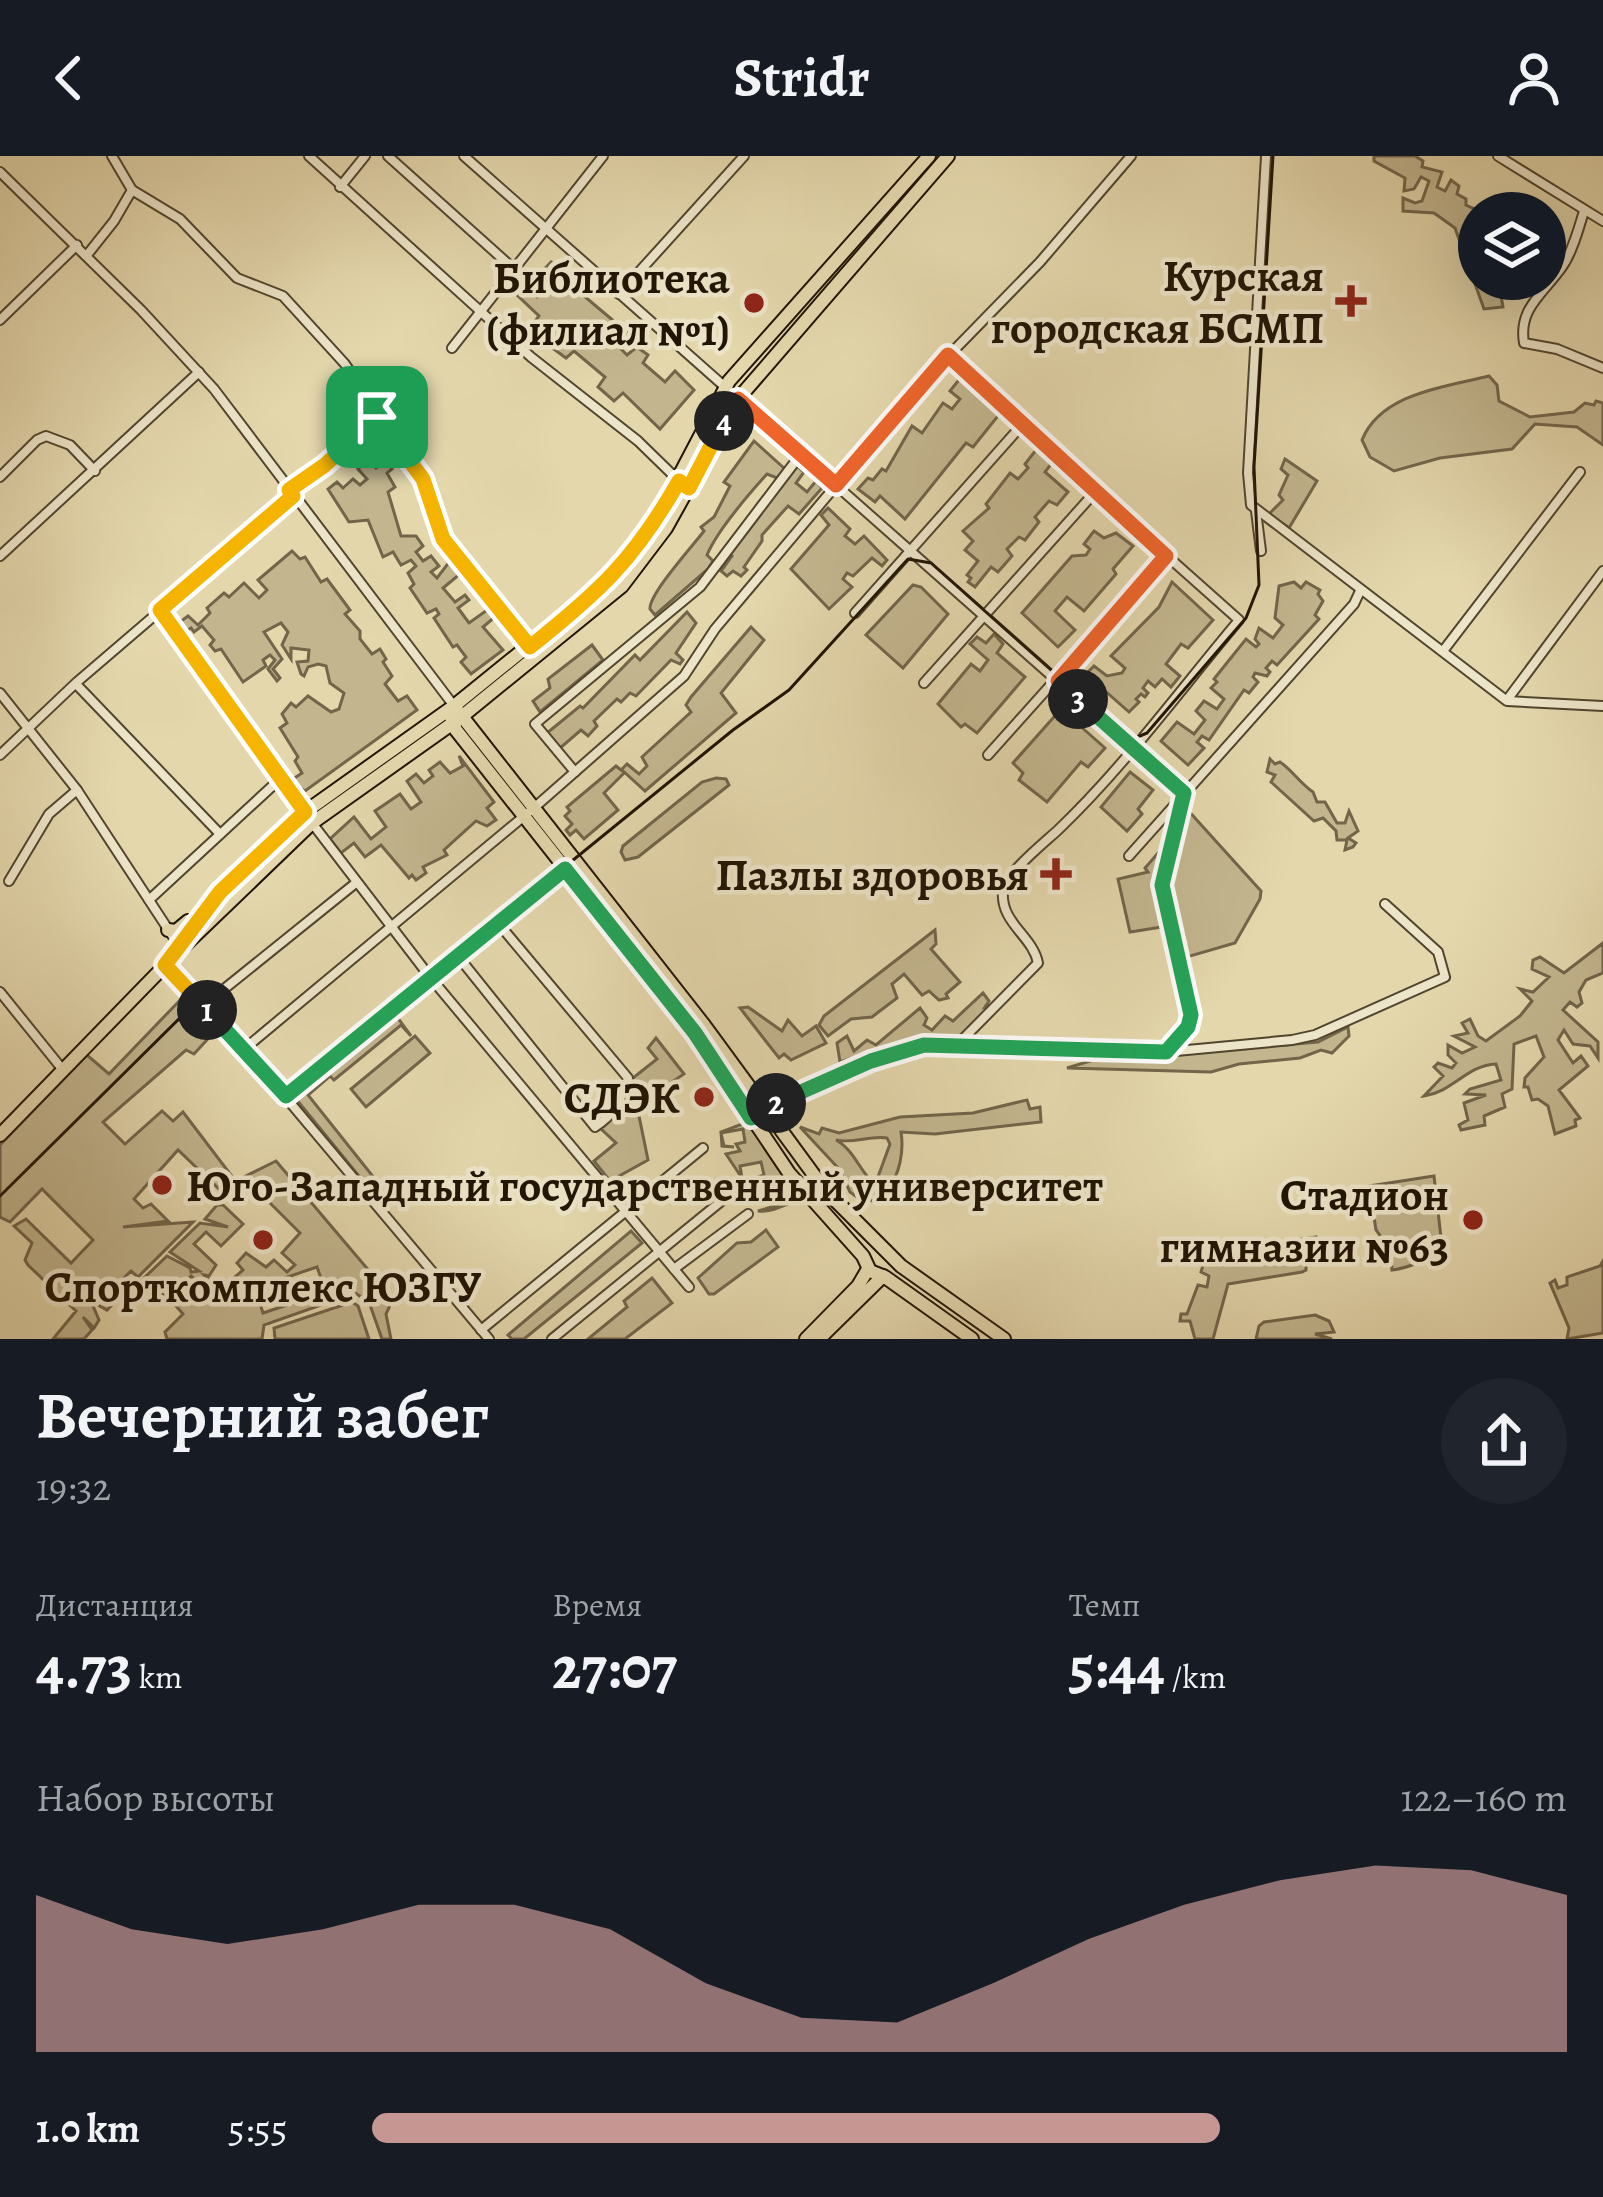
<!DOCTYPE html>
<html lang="ru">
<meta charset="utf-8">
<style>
body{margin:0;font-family:Alegreya,serif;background:#20242c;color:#f1f3f6;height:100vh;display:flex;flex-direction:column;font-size:45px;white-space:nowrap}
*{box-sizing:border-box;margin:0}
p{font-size:39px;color:#9ea1a6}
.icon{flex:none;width:66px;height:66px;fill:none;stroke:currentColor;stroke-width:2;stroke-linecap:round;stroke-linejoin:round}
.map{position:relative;height:1183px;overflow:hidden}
.side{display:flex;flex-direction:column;background:#171b24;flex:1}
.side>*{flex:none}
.buttons{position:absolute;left:1458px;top:36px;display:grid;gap:24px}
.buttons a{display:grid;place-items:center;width:108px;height:108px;border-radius:50%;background:#171b24;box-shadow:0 12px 48px #0002;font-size:60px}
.pin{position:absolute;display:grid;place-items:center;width:102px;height:102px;color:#fff;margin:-51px;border-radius:24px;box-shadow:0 6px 18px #0006}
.km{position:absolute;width:60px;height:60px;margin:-30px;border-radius:50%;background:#222;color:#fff;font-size:33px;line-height:60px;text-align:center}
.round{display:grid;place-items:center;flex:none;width:126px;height:126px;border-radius:63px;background:#20242c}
.headline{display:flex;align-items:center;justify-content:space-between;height:204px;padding:0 36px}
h1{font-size:66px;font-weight:600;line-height:90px}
.metrics{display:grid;grid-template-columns:repeat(3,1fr);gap:18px;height:204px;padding:12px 36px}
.metrics div{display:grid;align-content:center}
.metrics b{font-size:60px;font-weight:600}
.metrics small{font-size:33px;font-weight:400}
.metrics p{font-size:33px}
.chart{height:336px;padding:24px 36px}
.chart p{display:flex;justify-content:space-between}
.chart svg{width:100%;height:216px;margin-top:12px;fill:#c59692;opacity:.7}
ul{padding:0 36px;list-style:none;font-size:39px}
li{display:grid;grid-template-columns:192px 144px 1fr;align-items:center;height:90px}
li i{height:30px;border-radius:15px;background:#c59692}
header{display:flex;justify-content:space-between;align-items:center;height:156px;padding:0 36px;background:#171b24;font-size:54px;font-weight:600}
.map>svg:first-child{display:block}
.green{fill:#c3b68f;stroke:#72654a;stroke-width:3;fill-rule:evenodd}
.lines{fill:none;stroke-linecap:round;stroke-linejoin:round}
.minor-casing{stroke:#51452e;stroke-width:12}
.major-casing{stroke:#201404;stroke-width:16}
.minor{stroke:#ede5c9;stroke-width:8}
.major{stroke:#e4d7ac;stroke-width:12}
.tram{stroke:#201404;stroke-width:3}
.split-1-casing{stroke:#fff;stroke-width:24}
.split-2-casing{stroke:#fff;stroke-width:24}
.split-3-casing{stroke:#fff;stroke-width:24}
.split-4-casing{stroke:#fff;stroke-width:24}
.split-5-casing{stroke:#fff;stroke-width:24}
.split-1{stroke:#f5b400;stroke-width:15}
.split-2{stroke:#22a559;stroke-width:15}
.split-3{stroke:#22a559;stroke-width:15}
.split-4{stroke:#f0652b;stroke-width:15}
.split-5{stroke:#f5b400;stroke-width:15}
.poi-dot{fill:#8f2418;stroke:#ede5c9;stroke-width:4.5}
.labels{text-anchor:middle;stroke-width:9;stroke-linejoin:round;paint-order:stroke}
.poi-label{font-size:45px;font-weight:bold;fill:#201404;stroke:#ede5c9;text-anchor:end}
</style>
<header><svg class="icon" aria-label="back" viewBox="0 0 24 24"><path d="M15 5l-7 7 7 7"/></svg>Stridr<svg class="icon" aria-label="person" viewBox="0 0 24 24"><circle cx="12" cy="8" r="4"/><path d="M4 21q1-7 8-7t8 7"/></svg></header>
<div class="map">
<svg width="1603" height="1183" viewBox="0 0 1603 1183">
<rect width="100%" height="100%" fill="#e4d7ac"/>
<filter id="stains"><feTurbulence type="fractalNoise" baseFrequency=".00167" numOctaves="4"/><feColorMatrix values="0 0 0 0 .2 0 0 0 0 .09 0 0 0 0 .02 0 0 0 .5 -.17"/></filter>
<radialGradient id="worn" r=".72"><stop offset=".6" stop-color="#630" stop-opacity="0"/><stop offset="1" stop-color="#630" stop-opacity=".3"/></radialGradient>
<!-- green -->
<g class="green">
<polygon points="1374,0 1415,0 1423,5 1422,11 1442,16 1437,31 1445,35 1451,24 1459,30 1457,38 1466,43 1466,49 1479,55 1485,46 1501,54 1500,57 1479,57 1479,123 1498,123 1503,151 1484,153 1455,72 1434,57 1403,55 1403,42 1415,47 1422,45 1429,25 1421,21 1414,33 1404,35 1405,22 1374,5"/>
<polygon points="551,106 567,120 560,130 566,134 571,129 628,177 617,189 627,199 637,191 648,199 643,207 665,226 675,215 694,234 660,273 623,237 614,245 598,231 605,221 574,195 566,202 528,174 539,160 518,140 524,131 537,141 542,135 532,126"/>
<polygon points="962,220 1002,255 973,291 966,287 905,363 880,340 875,346 858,333 868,322 873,324 882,313 886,315 912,270 922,277 943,247 952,253 960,243 950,235"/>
<path d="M1489,220l8,9 2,16 31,16 44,-5 11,-9 9,2 2,-4 7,2v42l-26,-18 -42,-3 -23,25 -72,9 -46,13 -24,-14 -8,-17c19,-47 83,-53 127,-64z"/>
<path d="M754,285l31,28 -8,9 -10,-4c-18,20 -50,57 -60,81l6,6 -5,8 -53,46 -5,-6c-1,-15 41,-61 54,-78l-3,-4 13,-10 16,-31 -6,-4z"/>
<polygon points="1036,286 1055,303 1045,316 1068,336 1057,349 1049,345 1035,361 1039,366 1025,384 1019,381 1007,393 1012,400 998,416 991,411 975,431 968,426 971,422 967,419 978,405 965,394 973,385 963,375 989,352 986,348 1010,317 1018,323 1028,312 1025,308 1036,294 1032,290"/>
<polygon points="369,303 376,312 387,305 392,313 387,317 395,331 388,336 401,380 416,380 423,390 416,396 423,405 431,400 439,410 431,416 437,422 450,405 460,418 443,432 455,446 465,439 469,444 458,452 469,467 490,452 496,460 483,471 503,494 471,518 461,506 466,501 457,489 453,491 434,462 439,458 436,453 427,457 410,432 414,428 408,417 416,410 411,404 401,409 393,396 383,401 368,364 349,366 328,333 337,326 343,332 353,323 360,329 367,323 358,313"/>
<polygon points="1285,303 1317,325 1289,372 1269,358 1283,344 1279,339 1288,319 1281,313"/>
<polygon points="797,310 804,316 796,327 807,336 816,325 822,332 799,358 788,350 762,379 762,385 744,411 747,414 741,420 733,415 727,420 721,415 732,400 729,397"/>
<polygon points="828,352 850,373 845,380 855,388 864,380 887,404 882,410 872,402 853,420 847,417 843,423 852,431 829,453 791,413 829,369 821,359"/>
<polygon points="1094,375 1104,382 1116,377 1133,390 1113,413 1116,418 1084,455 1067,441 1055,455 1075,474 1058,491 1022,457 1072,400 1086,399 1090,393 1084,388"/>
<polygon points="292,395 300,403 305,401 321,426 327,423 350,454 345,458 360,475 360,483 372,498 380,493 386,503 383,506 392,520 385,528 398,545 407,540 417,554 305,635 290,625 302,617 295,605 298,601 280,572 287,567 282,558 291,547 296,551 308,540 331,556 339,553 344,537 330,527 326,510 318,508 308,511 304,520 301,518 297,506 308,505 309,494 291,492 291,503 282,489 288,476 281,467 264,476 282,503 273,513 280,522 277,525 268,513 275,504 270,499 263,504 266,510 243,526 221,493 215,495 210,489 214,484 202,470 194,476 191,472 186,475 180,466 188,460 198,469 210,457 207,452 224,437 229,441 244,427 259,442 267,434 258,424"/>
<polygon points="1172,426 1213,464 1188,492 1181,488 1166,508 1180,520 1171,531 1162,523 1155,531 1148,525 1143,532 1148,537 1145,541 1141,538 1136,543 1139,546 1129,556 1086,518 1094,510 1107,520 1122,517 1125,512 1111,500 1159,451"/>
<polygon points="1294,426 1301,432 1306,426 1320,434 1318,438 1323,445 1315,459 1319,463 1277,509 1272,505 1266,512 1270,516 1267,520 1255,517 1253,521 1258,526 1249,537 1244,534 1209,584 1202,580 1197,586 1204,592 1188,609 1161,585 1177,566 1194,578 1205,564 1196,555 1204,545 1217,553 1224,543 1211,532 1217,526 1214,523 1246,483 1256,491 1259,488 1255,483 1259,472 1273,482 1283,469 1275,462 1279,430"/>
<polygon points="913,429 921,431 948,458 903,512 866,479"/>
<polygon points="687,456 696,467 676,497 683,504 680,508 671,504 636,540 630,537 621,546 617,543 594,565 597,570 588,580 581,574 559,593 547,577 580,550 583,552 635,499 640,504"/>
<polygon points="751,471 764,484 721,537 736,557 645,635 622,614 624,617 604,637 618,654 584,683 576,674 570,679 566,674 572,668 565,660 570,655 567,651 616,610 621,614 627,608 639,618 647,610 642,601 691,556 686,549 691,541"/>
<polygon points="994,478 1003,488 997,497 1025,521 977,577 965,568 961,571 938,548 971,508 980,515 988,504 970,488 977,481 986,487"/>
<polygon points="592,489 603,504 540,556 533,545 550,532 548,523"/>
<polygon points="1061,553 1105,592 1088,611 1081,606 1047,646 1019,624 1023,617 1013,607"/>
<polygon points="459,600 494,646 487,652 496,664 487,670 476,665 444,694 447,699 423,711 426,717 416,724 412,719 409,722 381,689 365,701 354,687 341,697 330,683 354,661 371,683 386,671 375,655 400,638 411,653 421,646 407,625 416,618 424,627 433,620 429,614 440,606 450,617 463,610"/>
<path d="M1270,603l5,5 5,-2c11,7 20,21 33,30l4,10h8l12,21h8l4,-12 9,20 -10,7 8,5 -3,4 -8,3 2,-10h-10l-1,-9 -13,-13 -9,3 -43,-39 4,-7 -8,-3z"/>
<polygon points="1130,616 1153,634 1138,653 1142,658 1127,675 1101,651"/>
<polygon points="716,622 726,623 729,629 638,701 625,704 621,696 623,690 702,626"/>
<polygon points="1185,651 1261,735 1260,743 1235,787 1180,803 1175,786 1184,779 1175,753 1171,754 1165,728"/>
<path d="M1159,696l4,1c-8,23 -1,48 5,73l-38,6 -12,-53 30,-7 -3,-4z"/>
<polygon points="935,774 936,788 931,793 960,826 946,838 948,842 939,844 929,835 922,839 904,818 892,828 897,842 872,861 851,863 828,880 819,869 824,860"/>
<path d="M1603,787v30l-17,7 -7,12 3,11 -5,4 -7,-5 -7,8 35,32v16l-8,-12 -17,-2 -9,-14 -6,10 15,23 8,-7 7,10 -29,24 21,28 -5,2 1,6 -21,8 -7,-28 -10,-7 -6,1 -4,-13h-4l1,-9 19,-21 -8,-21 -22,8 -2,45 -10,5 3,13 -21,9 1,9 -24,5 -2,-5 9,-5 -4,-17 22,-8 -21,-1 5,-5 31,-9 -5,-16c-29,1 -43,28 -72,32l19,-20 -9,-9 4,-4 14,5 4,-5 -8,-8v-10l14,8 13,-6 -21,-11 14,-3 -6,-10 8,-4 8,17 8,5 34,-25 12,-15 -12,-12 13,3 16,-15 -17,-8 1,-9 7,-3 24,16z"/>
<polygon points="983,837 989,845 985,851 993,849 959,883 912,888 844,912 840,908 852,902 840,906 837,887 847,880 854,895 867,884 876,889 920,852 927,862 924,869 932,874 945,860 953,865"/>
<polygon points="184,840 214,867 216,874 194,898 186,894 103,966 125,988 162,955 173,965 183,956 234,1023 220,1034 178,994 134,1043 143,1052 151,1048 168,1065 123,1071 193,1066 138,1121 131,1115 120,1126 127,1133 107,1154 91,1145 99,1164 94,1172 83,1161 92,1174 84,1183 53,1183 76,1155 28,1109 25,1104 32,1087 14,1070 26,1063 71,1107 93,1084 42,1033 10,1066 0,1061 0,989 87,899 109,918"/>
<polygon points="748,851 782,875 788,864 802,880 816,870 826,887 791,904 784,898 779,902 740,852"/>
<polygon points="392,854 411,880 401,869 334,924 330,920 308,939 375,1023 367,1030 292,938"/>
<polygon points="1348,871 1349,880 1332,897 1321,894 1300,902 1239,908 1211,916 1067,912 1113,898 1192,897 1318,886"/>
<polygon points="415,880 430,897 366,951 351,933"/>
<polygon points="656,882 684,918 648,942 638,955 648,1004 610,1025 594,1005 616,987 599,971 620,955 633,922 657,903 648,892"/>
<path d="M1027,944l3,9 10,-2 1,15 -106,12 -34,-2c3,18 -1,44 -14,57l-12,-4 15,-41 -3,-6c-17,-3 -33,6 -51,2 21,11 26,41 50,52l5,-3 -13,12 -17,-1 -11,-8 -10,-22 -40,-43 19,7 3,-6 17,5 61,-16 73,-4z"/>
<path d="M742,968l8,3 51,66 -1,6c-13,5 -29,14 -42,12l20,-6 -2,-11 -9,1 -1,-8 -16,4 -1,-5 10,-3 -4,-5 9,-3 -3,-13 -21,4 2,12 -16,-24 14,-3 -4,-7 9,-2 -2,-13 -22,4 3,13 10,1 -12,-1 -1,-14z"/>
<path d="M276,1005l117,138 -7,15 5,25h-9l-13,-37 -14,-9 -91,32 -2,14h-95l-2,-7 18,-18 -7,-8 5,-5 4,3 17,-18 -11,-10 -17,17 3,4 -5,5 -29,-23 24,-23 23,12 1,4 8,-1 -29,-19 30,-29 28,4 -23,-8 12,-14h6l20,19 -22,22 -15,-14 -12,12 22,21 -7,11 -5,-1 15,16 24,-21 -6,-7 9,-10 20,14 8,-7 13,12 8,-7 -13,-12 18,-20 -56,-56zM317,1111l9,25 -63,21 -8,-25z"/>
<path d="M1434,1020l9,79c-19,3 -31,13 -51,15l-2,-21 -14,-19 -7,-44z"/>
<polygon points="766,1074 778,1091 714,1138 709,1138 698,1122 737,1087 751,1086"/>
<polygon points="631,1075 642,1087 524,1183 512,1183 508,1179"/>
<polygon points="1316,1081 1317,1086 1306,1088 1306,1114 1302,1116 1228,1128 1213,1183 1195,1183 1190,1165 1180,1165 1181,1158 1187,1158 1198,1129 1207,1131 1209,1120 1201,1116 1206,1098"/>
<polygon points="1603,1105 1603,1177 1567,1183 1569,1172 1550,1127 1555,1124 1558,1132 1567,1129 1567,1121 1600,1110"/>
<polygon points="652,1122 672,1147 625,1183 588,1183 627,1151 624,1145"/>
<polygon points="352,1146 358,1150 369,1183 275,1183 274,1172"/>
<polygon points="1315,1159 1329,1165 1334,1176 1315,1178 1332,1183 1256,1183 1259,1170 1264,1166"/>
</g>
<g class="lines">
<!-- minor casing -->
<g class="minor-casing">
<g id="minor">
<polyline points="309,0 531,201 638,285 678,324"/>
<polyline points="388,0 515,114"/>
<polyline points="464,0 1184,637"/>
<polyline points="1266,0 1248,317 1251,349 1507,545 1603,550"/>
<polyline points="1498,0 1603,65"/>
<polyline points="0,16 141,154 214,233 454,550"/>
<polyline points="340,31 365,0"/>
<polyline points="132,34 180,63 237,122 283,140 345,208 423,323 443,383 529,491"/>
<path d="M1584,55c-5,17 -12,42 -22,56 -18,26 -44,41 -38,76l33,6 46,19"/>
<polyline points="87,99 114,65 132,34 112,0"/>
<polyline points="619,138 744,0"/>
<polyline points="0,164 77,89"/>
<polyline points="452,192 603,0"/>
<path d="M948,199l73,71 218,194c-59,70 -115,147 -181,210 -13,12 -53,44 -55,61 -3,32 30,45 35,72l-79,80"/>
<polyline points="0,321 37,284 46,280 70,289 95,315"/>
<polyline points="289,334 325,309 377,261"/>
<polyline points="1256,355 1261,395"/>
<polyline points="0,400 199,216"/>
<polyline points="160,454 312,667 430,821 689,1131"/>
<polyline points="855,457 1021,270"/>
<polyline points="1443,495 1580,316"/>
<polyline points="924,527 1096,335"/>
<polyline points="76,528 220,678"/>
<polyline points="0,537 77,634 181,793"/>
<polyline points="1507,544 1603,415"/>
<polyline points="0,599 77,526 294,340"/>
<polyline points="988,599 1166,400"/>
<polyline points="575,616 535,568 700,431 801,298"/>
<polyline points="1129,700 1354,448 1360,435"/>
<polyline points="9,725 49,658 77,634"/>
<polyline points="149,744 280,623"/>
<path d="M457,799l138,172c21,-14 25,-25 33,-49l-130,-155"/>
<polyline points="165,809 282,937 489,1183"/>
<polyline points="0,836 63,914"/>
<polyline points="203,850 357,726"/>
<polyline points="243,894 535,651 684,520 715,473 924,225 1040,106 1131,0"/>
<polyline points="1166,896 1191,865 1162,729 1183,644"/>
<polyline points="285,940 568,710"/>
<polyline points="751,961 842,917 924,889 1166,896 1292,884 1315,879 1445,821 1438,796 1385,748"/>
<polyline points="674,1113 748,1058"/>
<polyline points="481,1174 703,992"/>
<polyline points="552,1183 735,1034"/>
</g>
</g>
<!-- major casing -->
<g class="major-casing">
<g id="major">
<polyline points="457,554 704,869 825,1034 901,1110 1004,1183"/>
<polyline points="451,561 456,574 695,877 789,1017 863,1100 870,1115 885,1121 972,1183"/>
<polyline points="168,774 176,775 188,765"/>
<polyline points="184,780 229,727 305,656 454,550 613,421 656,364 729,225 929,0"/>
<polyline points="0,979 181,793 312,667 460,562 622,430 666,372 738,243 948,0"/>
<polyline points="806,1183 858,1130 868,1113"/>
<polyline points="819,1183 883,1120"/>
</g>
</g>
<!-- minor -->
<use href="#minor" class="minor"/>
<!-- major -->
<use href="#major" class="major"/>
<!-- tram -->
<polyline class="tram" points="0,1040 194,848 214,853 280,926 291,928 304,923 733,574 789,534 908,403 931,407 1123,578 1135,582 1147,577 1246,462 1259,429 1254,311 1273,0"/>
</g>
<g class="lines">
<!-- split-1 casing -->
<g class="split-1-casing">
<polyline id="split-1" points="207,854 165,809 220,736 305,656 160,454 293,340 289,334 325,309 377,261"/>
</g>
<!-- split-2 casing -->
<g class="split-2-casing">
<polyline id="split-2" points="207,854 286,940 565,713 695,877 751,962 776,947"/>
</g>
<!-- split-3 casing -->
<g class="split-3-casing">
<polyline id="split-3" points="776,947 871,905 924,889 1166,896 1188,871 1191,859 1162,729 1184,637 1078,543"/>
</g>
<!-- split-4 casing -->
<g class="split-4-casing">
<polyline id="split-4" points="724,265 738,243 836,329 948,199 1166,400 1058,525 1078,543"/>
</g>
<!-- split-5 casing -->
<g class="split-5-casing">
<path id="split-5" d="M377,261l46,62 20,60 87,108c70,-56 104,-87 149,-166l10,7 35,-67"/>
</g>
<!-- split-1 -->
<use href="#split-1" class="split-1"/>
<!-- split-2 -->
<use href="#split-2" class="split-2"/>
<!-- split-3 -->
<use href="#split-3" class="split-3"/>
<!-- split-4 -->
<use href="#split-4" class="split-4"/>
<!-- split-5 -->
<use href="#split-5" class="split-5"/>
</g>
<!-- markers -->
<g class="poi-dot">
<path d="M1345 127h12v12h12v12h-12v12h-12v-12h-12v-12h12z"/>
<circle cx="754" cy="147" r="12"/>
<path d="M1050 700h12v12h12v12h-12v12h-12v-12h-12v-12h12z"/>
<circle cx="704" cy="941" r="12"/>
<circle cx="162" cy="1029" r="12"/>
<circle cx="1473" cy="1064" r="12"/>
<circle cx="263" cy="1084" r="12"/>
</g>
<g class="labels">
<!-- poi labels -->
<g class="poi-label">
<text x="1324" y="135">Курская<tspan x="1324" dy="52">городская БСМП</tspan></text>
<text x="730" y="137">Библиотека<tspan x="730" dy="52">(филиал №1)</tspan></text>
<text x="1029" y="734">Пазлы здоровья</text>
<text x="680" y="957">СДЭК</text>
<text x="186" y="1045" text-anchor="start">Юго-Западный государственный университет</text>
<text x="1449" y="1054">Стадион<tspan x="1449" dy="52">гимназии №63</tspan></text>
<text x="263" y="1146" text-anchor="middle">Спорткомплекс ЮЗГУ</text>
</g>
</g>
<rect width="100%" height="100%" filter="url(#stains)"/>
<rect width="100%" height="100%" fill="url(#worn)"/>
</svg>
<div class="buttons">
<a><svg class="icon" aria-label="layers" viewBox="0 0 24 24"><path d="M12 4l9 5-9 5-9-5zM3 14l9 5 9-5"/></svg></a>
</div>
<div class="pin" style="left:377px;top:261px;background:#1e9e55"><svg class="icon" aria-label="arrive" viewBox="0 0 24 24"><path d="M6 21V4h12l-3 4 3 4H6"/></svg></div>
<b class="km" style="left:207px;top:854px">1</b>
<b class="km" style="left:776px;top:947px">2</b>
<b class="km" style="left:1078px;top:543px">3</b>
<b class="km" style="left:724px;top:265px">4</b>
</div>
<section class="side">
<div class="headline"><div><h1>Вечерний забег</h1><p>19:32</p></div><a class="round"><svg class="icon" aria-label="share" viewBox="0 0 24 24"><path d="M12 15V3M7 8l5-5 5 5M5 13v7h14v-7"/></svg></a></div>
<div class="metrics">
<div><p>Дистанция</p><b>4.73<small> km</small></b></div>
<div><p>Время</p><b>27:07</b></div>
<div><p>Темп</p><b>5:44<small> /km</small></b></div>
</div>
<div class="chart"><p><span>Набор высоты</span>122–160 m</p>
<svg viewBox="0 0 160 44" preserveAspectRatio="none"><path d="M0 44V12L10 19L20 22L30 19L40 14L50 14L60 19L70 30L80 37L90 38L100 30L110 21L120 14L130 9L140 6L150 7L160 12V44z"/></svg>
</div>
<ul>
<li><b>1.0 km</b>5:55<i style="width:71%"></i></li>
</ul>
</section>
